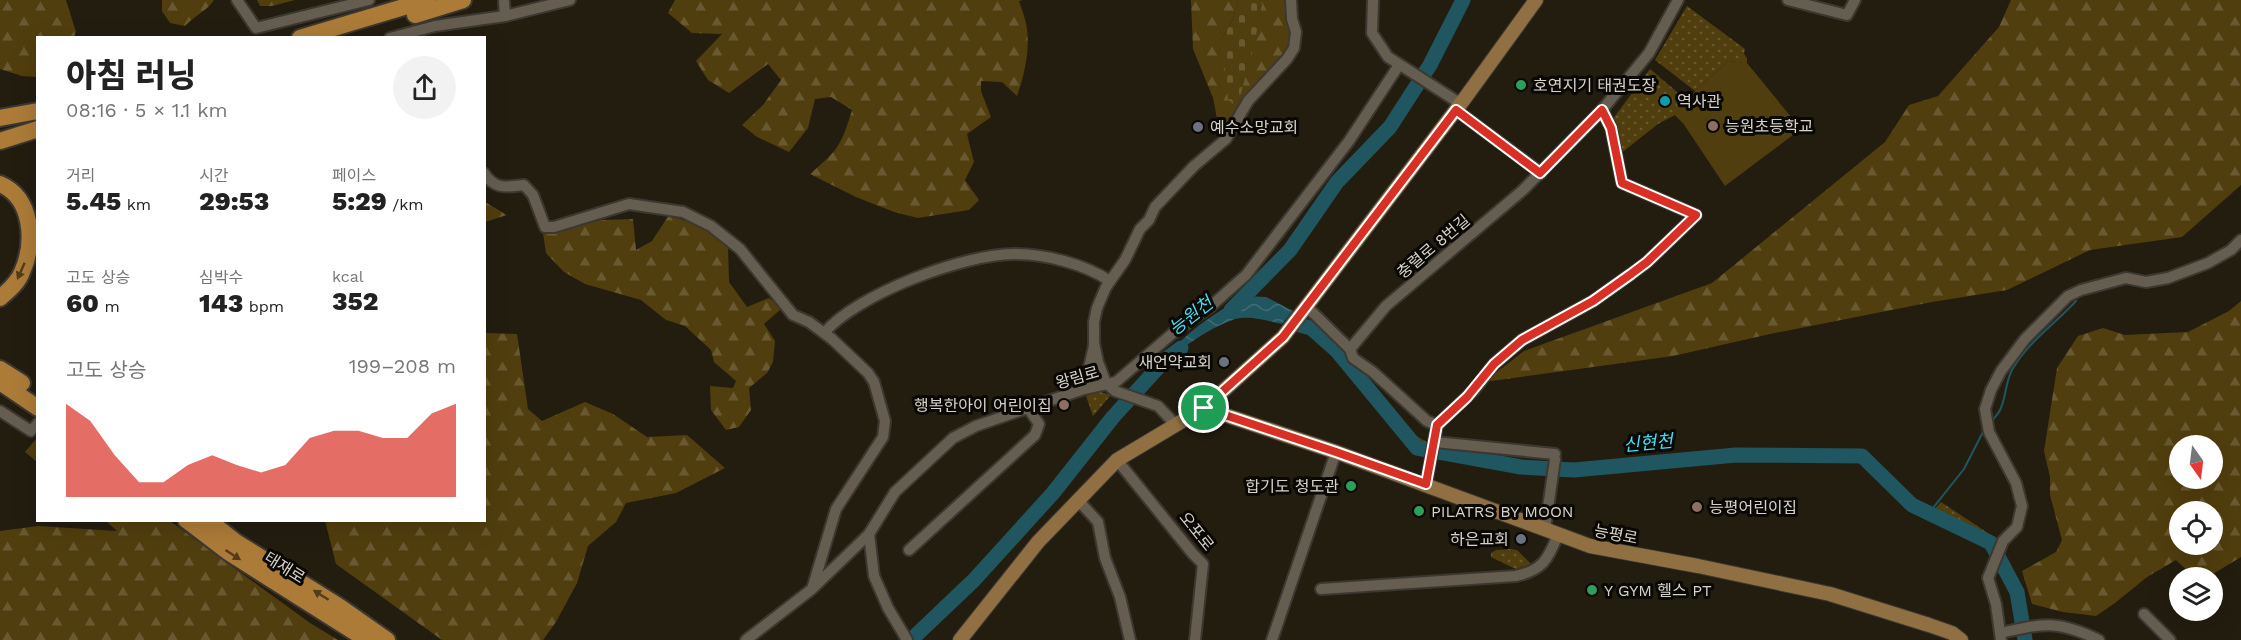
<!DOCTYPE html>
<html lang="ko">
<meta charset="utf-8">
<style>
body{margin:0;font-family:"Work Sans","Noto Sans KR",sans-serif;background:#f2f2f2;color:#222;height:100vh;display:flex;flex-direction:column;font-size:22px;white-space:nowrap}
*{box-sizing:border-box;margin:0}
p{font-size:20px;color:#767676}
.icon{flex:none;width:33px;height:33px;fill:none;stroke:currentColor;stroke-width:2;stroke-linecap:round;stroke-linejoin:round}
.map{position:relative;flex:1;overflow:hidden}
.drawer{position:absolute;left:36px;top:36px;width:450px;height:486px;display:flex;flex-direction:column;background:#fff;border-radius:0px;box-shadow:0 6px 24px #0002}
.drawer>*{flex:none}
.needle{width:39px;rotate:166deg}
.buttons{position:absolute;left:2169px;top:435px;display:grid;gap:12px}
.buttons a{display:grid;place-items:center;width:54px;height:54px;border-radius:50%;background:#fff;box-shadow:0 6px 24px #0002;font-size:30px}
.pin{position:absolute;display:grid;place-items:center;width:51px;height:51px;color:#fff;margin:-26px;border:3px solid #fff;border-radius:50%;box-shadow:0 2px 6px #0007}
.round{display:grid;place-items:center;flex:none;width:63px;height:63px;border-radius:32px;background:#f2f2f2}
.head{display:flex;align-items:center;justify-content:space-between;height:102px;padding:0 30px}
h1{font-size:33px;font-weight:800;line-height:45px}
.figures{display:grid;grid-template-columns:repeat(3,1fr);gap:9px;height:102px;padding:6px 30px}
.figures div{display:grid;align-content:center}
.figures b{font-size:26px;font-weight:800}
.figures small{font-size:16px;font-weight:400}
.figures p{font-size:16px}
.chart{height:168px;padding:12px 30px}
.chart p{display:flex;justify-content:space-between}
.chart svg{width:100%;height:108px;margin-top:6px;fill:#d93025;opacity:.7}
.map>svg:first-child{display:block}
.grass{fill:url(#grass-dots)}
.forest{fill:url(#forest-firs);fill-rule:evenodd}
.cemetery{fill:url(#cemetery-stones)}
.pitch{fill:#513e0e}
.water{fill:url(#water-waves)}
.lines{fill:none;stroke-linecap:round;stroke-linejoin:round}
.stream{stroke:#20565f;stroke-width:2}
.river{stroke:#20565f;stroke-width:15}
.minor-casing{stroke:#3c3831;stroke-width:14}
.major-casing{stroke:#3c3831;stroke-width:16}
.highway-casing{stroke:#3c3831;stroke-width:20}
.minor{stroke:#655e50;stroke-width:10}
.major{stroke:#906f42;stroke-width:14}
.highway{stroke:#ac7b38;stroke-width:16}
.oneway{fill:#533c1b}
.route-casing{stroke:#fff;stroke-width:12}
.route{stroke:#d93025;stroke-width:8}
.leisure-dot{fill:#2e9e5b;stroke:#0a0804;stroke-width:2}
.culture-dot{fill:#0f9aa8;stroke:#0a0804;stroke-width:2}
.education-dot{fill:#8d6e63;stroke:#0a0804;stroke-width:2}
.worship-dot{fill:#6b7280;stroke:#0a0804;stroke-width:2}
.labels{text-anchor:middle;stroke-width:6;stroke-linejoin:round;paint-order:stroke}
.poi-label{font-size:16px;fill:#d6d2c9;stroke:#0a0804;text-anchor:start}
.street-label{font-size:16px;fill:#d6d2c9;stroke:#0a0804}
.water-label{font-size:18px;font-style:italic;fill:#44ddf4;stroke:#0a0804}
</style>
<div class="map">
<svg width="2241" height="640" viewBox="0 0 2241 640">
<defs>
<pattern id="grass-dots" width="8" height="8" patternUnits="userSpaceOnUse" patternTransform="scale(1.5)"><rect width="8" height="8" fill="#513e0e"/><path d="M2 2h.1M6 6h.1" fill="none" stroke="#695930" stroke-width="1.8" stroke-linecap="round"/></pattern>
<pattern id="forest-firs" width="22" height="20" patternUnits="userSpaceOnUse" patternTransform="scale(1.5)"><rect width="22" height="20" fill="#513e0e"/><path d="M5 1l3.5 6h-7zM16 11l3.5 6h-7z" fill="#695930"/></pattern>
<pattern id="cemetery-stones" width="16" height="16" patternUnits="userSpaceOnUse" patternTransform="scale(1.5)"><rect width="16" height="16" fill="#513e0e"/><path d="M2 7V4a2 2 0 0 1 4 0v3zM10 15v-3a2 2 0 0 1 4 0v3z" fill="#695930"/></pattern>
<pattern id="water-waves" width="16" height="10" patternUnits="userSpaceOnUse" patternTransform="scale(1.5)"><rect width="16" height="10" fill="#20565f"/><path d="M0 5q4-4 8 0t8 0" fill="none" stroke="#406d75"/></pattern>
</defs>
<rect width="100%" height="100%" fill="#231d10"/>
<!-- grass -->
<g class="grass">
<polygon points="1687,6 1745,49 1744,54 1747,58 1747,63 1728,61 1695,91 1655,60"/>
<polygon points="1650,69 1697,109 1683,123 1675,115 1658,124 1620,154 1612,120"/>
<polygon points="1097,391 1111,395 1093,416 1086,396"/>
<path d="M1387,410c14,15 27,27 45,34l-2,6 -12,-2z"/>
<polygon points="1941,502 1997,539 1995,544 1931,513"/>
<path d="M1511,549l6,1 14,14 -15,5c-7,-3 -19,-9 -25,-12v-4l5,-3z"/>
</g>
<!-- forest -->
<g class="forest">
<polygon points="0,0 66,0 76,32 74,37 38,38 37,77 22,76 0,69"/>
<path d="M162,0h52c-6,10 -20,16 -29,26l-15,-3 -8,-12z"/>
<polygon points="257,0 295,0 272,6 260,6"/>
<path d="M675,0h348l-4,1c3,9 7,19 8,28 3,22 -3,47 -10,67l-15,-14 -21,-1v10l10,26 -24,17 7,28 -9,18 14,20 -10,10 -51,8 -24,-6 -38,-15 -46,-23c28,-24 31,-28 42,-64l-21,-13 -16,2 -7,29 -19,24 -32,-15 -15,-12 21,-20 18,-25 -13,-16 -39,29 -21,-13 -12,-19 26,-27 -30,-1 -24,-20z"/>
<polygon points="1191,0 1238,0 1233,19 1222,39 1262,5 1260,0 1289,0 1294,32 1291,49 1231,126 1224,127 1217,118 1213,98 1193,49"/>
<polygon points="2011,0 2241,0 2241,185 2182,237 2090,250 2007,290 1932,302 1770,334 1673,356 1484,382 1524,351 1712,283 1885,142 1909,105 1938,96 1999,27"/>
<polygon points="485,202 507,215 485,222"/>
<polygon points="669,215 708,229 728,247 729,282 747,307 769,298 782,308 764,324 775,341 773,362 767,373 749,388 751,410 739,427 726,430 711,410 710,386 733,388 736,381 714,362 711,350 685,326 666,320 641,300 585,284 564,272 546,253 543,233 602,220 633,219 636,250 652,241"/>
<path d="M2241,301v256l-33,20h-14l-18,-17 -29,17 -32,26 -19,13 -33,-4 -31,-8 -10,-33 34,-19 6,-12 -12,-45v-18l-6,-26 13,-83 21,-32 25,-8 22,7 63,-3 41,-21zM2180,446h32v32h-32zM2180,512h32v32h-32z"/>
<polygon points="485,333 517,334 528,409 542,421 585,402 613,414 647,437 687,435 725,468 676,493 626,503 616,522 588,546 577,583 556,622 543,640 442,640 336,564 325,521 484,520"/>
<polygon points="37,438 37,462 25,452"/>
<polygon points="106,521 170,521 310,623 338,640 0,640 0,531 38,526 117,531"/>
</g>
<!-- cemetery -->
<polygon class="cemetery" points="1238,0 1260,0 1262,5 1253,49 1237,108 1228,99 1222,39 1233,19"/>
<!-- pitch -->
<polygon class="pitch" points="1728,61 1747,63 1801,129 1725,186 1683,123 1675,115 1695,91"/>
<!-- water -->
<path class="water" d="M1245,296l21,1 27,14 -11,13c-14,-3 -32,-9 -47,-5 -27,9 -64,35 -82,55 28,-39 51,-54 92,-78z"/>
<g class="lines">
<!-- stream -->
<g class="stream">
<path d="M1992,421c2,-3 6,-7 8,-11 6,-11 5,-27 12,-40 16,-28 43,-46 64,-69"/>
<polyline points="1929,513 1964,469 1984,430"/>
</g>
<!-- river -->
<g class="river">
<polyline points="1231,310 1290,250 1337,182 1390,127 1430,65 1463,0"/>
<polyline points="1296,324 1311,328 1337,351 1417,448 1521,467 1574,470 1736,455 1862,456 1912,505 1991,543 2017,592 2025,640"/>
<polyline points="911,640 974,580 1053,493 1113,417 1165,360 1181,348"/>
</g>
<!-- minor casing -->
<g class="minor-casing">
<g id="minor">
<polyline points="237,0 256,28 369,0"/>
<polyline points="1373,0 1372,33 1388,57 1461,104"/>
<polyline points="1788,0 1847,15 1855,0"/>
<polyline points="504,2 505,16"/>
<polyline points="390,38 435,26 505,16 570,0"/>
<polyline points="1456,110 1541,173"/>
<path d="M484,173c11,17 22,14 40,12l9,10 12,32h9l75,-23 54,8 28,14 29,23 53,66 16,7 23,17"/>
<polyline points="1306,306 1350,349 1386,306 1523,190 1602,110 1649,53 1678,0"/>
<path d="M824,333c33,-39 140,-79 190,-79 32,0 70,10 96,27"/>
<polyline points="1350,349 1353,358 1373,372 1427,421 1437,425 1474,390 1494,364 1522,340 1593,301 1631,274 1647,262 1696,215 1622,183 1611,128 1602,110"/>
<polyline points="1084,389 1094,346"/>
<polyline points="0,411 31,431 38,423"/>
<polyline points="1176,425 1158,406 1115,391 1106,383 1098,362 1094,343 1094,322 1097,308 1106,287 1125,260 1140,229 1149,220 1155,207 1194,166 1226,139 1248,101 1287,59 1294,48 1296,32 1292,19 1291,0"/>
<polyline points="1435,442 1555,454"/>
<polyline points="1117,460 1193,554 1203,564 1195,640"/>
<polyline points="1426,484 1437,425"/>
<polyline points="1078,500 1098,522 1105,558 1120,597 1130,640"/>
<polyline points="1545,529 1555,459"/>
<polyline points="869,534 874,576 888,608 907,640"/>
<polyline points="909,550 1035,435 1039,424 1028,408"/>
<polyline points="813,586 836,509 883,437 885,421 874,382 868,373 831,338"/>
<path d="M1321,589l195,-13c27,-6 32,-17 42,-41"/>
<polyline points="2144,614 2170,640"/>
<path d="M2000,633c44,-10 58,-13 99,7"/>
<polyline points="746,640 812,589 869,534 895,492 953,438 976,426 1028,408 1084,389 1116,382 1173,333 1211,306 1246,275 1349,141 1399,65"/>
<polyline points="1272,640 1336,452"/>
<polyline points="2001,640 1996,604 1988,578 2003,541 2017,527 2022,506 2016,483 1989,432 1985,409 1991,390 2001,371 2025,339 2068,296 2081,290 2126,278 2146,282 2168,278 2208,263 2231,250 2241,240"/>
</g>
</g>
<!-- major casing -->
<g class="major-casing">
<g id="major">
<polyline points="1204,408 1336,452 1590,546 1698,566 1830,594 1929,625 1952,633 1961,640"/>
<polyline points="960,640 1038,542 1117,460 1204,408 1283,337 1465,98 1536,0"/>
</g>
</g>
<!-- highway casing -->
<g class="highway-casing">
<g id="highway">
<polyline points="415,15 463,0"/>
<polyline points="300,38 427,0"/>
<polyline points="0,118 38,111"/>
<polyline points="0,141 38,129"/>
<path d="M0,184c33,14 35,59 22,88 -4,11 -14,19 -22,26"/>
<polyline points="0,369 22,383"/>
<polyline points="0,382 38,408"/>
<polyline points="186,520 228,552 367,640"/>
<polyline points="208,520 236,542 340,607 387,640"/>
</g>
</g>
<!-- minor -->
<use href="#minor" class="minor"/>
<!-- major -->
<use href="#major" class="major"/>
<!-- highway -->
<use href="#highway" class="highway"/>
</g>
<!-- one-way arrows -->
<defs><path id="oneway-solid" d="M-6-.8H1V-3.2L6.5 0L1 3.2V.8H-6Z" transform="scale(1.5)"/></defs>
<g class="oneway">
<use href="#oneway-solid" transform="translate(21 271) rotate(114)"/>
<use href="#oneway-solid" transform="translate(233 555) rotate(33)"/>
<use href="#oneway-solid" transform="translate(321 595) rotate(-148)"/>
</g>
<g class="lines">
<!-- route casing -->
<g class="route-casing">
<polygon id="route" points="1456,110 1540,173 1602,110 1611,128 1622,183 1696,215 1647,262 1631,274 1593,301 1522,340 1494,364 1467,397 1437,425 1426,484 1336,452 1204,408 1283,337"/>
</g>
<!-- route -->
<use href="#route" class="route"/>
</g>
<!-- markers -->
<g class="leisure-dot">
<circle cx="1521" cy="85" r="6"/>
<circle cx="1351" cy="486" r="6"/>
<circle cx="1419" cy="511" r="6"/>
<circle cx="1592" cy="590" r="6"/>
</g>
<circle class="culture-dot" cx="1665" cy="101" r="6"/>
<g class="education-dot">
<circle cx="1713" cy="126" r="6"/>
<circle cx="1064" cy="405" r="6"/>
<circle cx="1697" cy="507" r="6"/>
</g>
<g class="worship-dot">
<circle cx="1198" cy="127" r="6"/>
<circle cx="1224" cy="362" r="6"/>
<circle cx="1521" cy="539" r="6"/>
</g>
<g class="labels">
<!-- poi labels -->
<g class="poi-label">
<text x="1533" y="91">호연지기 태권도장</text>
<text x="1677" y="107">역사관</text>
<text x="1725" y="132">능원초등학교</text>
<text x="1210" y="133">예수소망교회</text>
<text x="1212" y="368" text-anchor="end">새언약교회</text>
<text x="1052" y="411" text-anchor="end">행복한아이 어린이집</text>
<text x="1339" y="492" text-anchor="end">합기도 청도관</text>
<text x="1709" y="513">능평어린이집</text>
<text x="1431" y="517">PILATRS BY MOON</text>
<text x="1509" y="545" text-anchor="end">하은교회</text>
<text x="1604" y="596">Y GYM 헬스 PT</text>
</g>
<!-- street labels -->
<g class="street-label">
<text transform="translate(1433 246) rotate(-40)" y="6">충렬로 8번길</text>
<text transform="translate(1077 377) rotate(-16)" y="6">왕림로</text>
<text transform="translate(1197 531) rotate(51)" y="6">오포로</text>
<text transform="translate(1616 534) rotate(11)" y="6">능평로</text>
<text transform="translate(285 567) rotate(32)" y="6">태재로</text>
</g>
<!-- water labels -->
<g class="water-label">
<text transform="translate(1191 316) rotate(-38)" y="6">능원천</text>
<text transform="translate(1648 443) rotate(-5)" y="6">신현천</text>
</g>
</g>
</svg>
<div class="buttons">
<a><svg class="needle" viewBox="-14 -14 28 28"><path d="M0-13l5 13h-10z" fill="#e53935"/><path d="M0 13l5-13h-10z" fill="#767676"/></svg></a>
<a><svg class="icon" aria-label="locate" viewBox="0 0 24 24"><circle cx="12" cy="12" r="6"/><path d="M12 2v4M12 18v4M2 12h4M18 12h4"/></svg></a>
<a><svg class="icon" aria-label="layers" viewBox="0 0 24 24"><path d="M12 4l9 5-9 5-9-5zM3 14l9 5 9-5"/></svg></a>
</div>
<div class="pin" style="left:1204px;top:408px;background:#1e9e55"><svg class="icon" aria-label="arrive" viewBox="0 0 24 24"><path d="M6 21V4h12l-3 4 3 4H6"/></svg></div>
<section class="drawer">
<div class="head"><div><h1>아침 러닝</h1><p>08:16 · 5 × 1.1 km</p></div><a class="round"><svg class="icon" aria-label="share" viewBox="0 0 24 24"><path d="M12 15V3M7 8l5-5 5 5M5 13v7h14v-7"/></svg></a></div>
<div class="figures">
<div><p>거리</p><b>5.45<small> km</small></b></div>
<div><p>시간</p><b>29:53</b></div>
<div><p>페이스</p><b>5:29<small> /km</small></b></div>
</div>
<div class="figures">
<div><p>고도 상승</p><b>60<small> m</small></b></div>
<div><p>심박수</p><b>143<small> bpm</small></b></div>
<div><p>kcal</p><b>352</b></div>
</div>
<div class="chart"><p><span>고도 상승</span>199–208 m</p>
<svg viewBox="0 0 160 44" preserveAspectRatio="none"><path d="M0 44V6L10 13L20 27L30 38L40 38L50 31L60 27L70 31L80 34L90 31L100 20L110 17L120 17L130 20L140 20L150 10L160 6V44z"/></svg>
</div>
</section>
</div>
